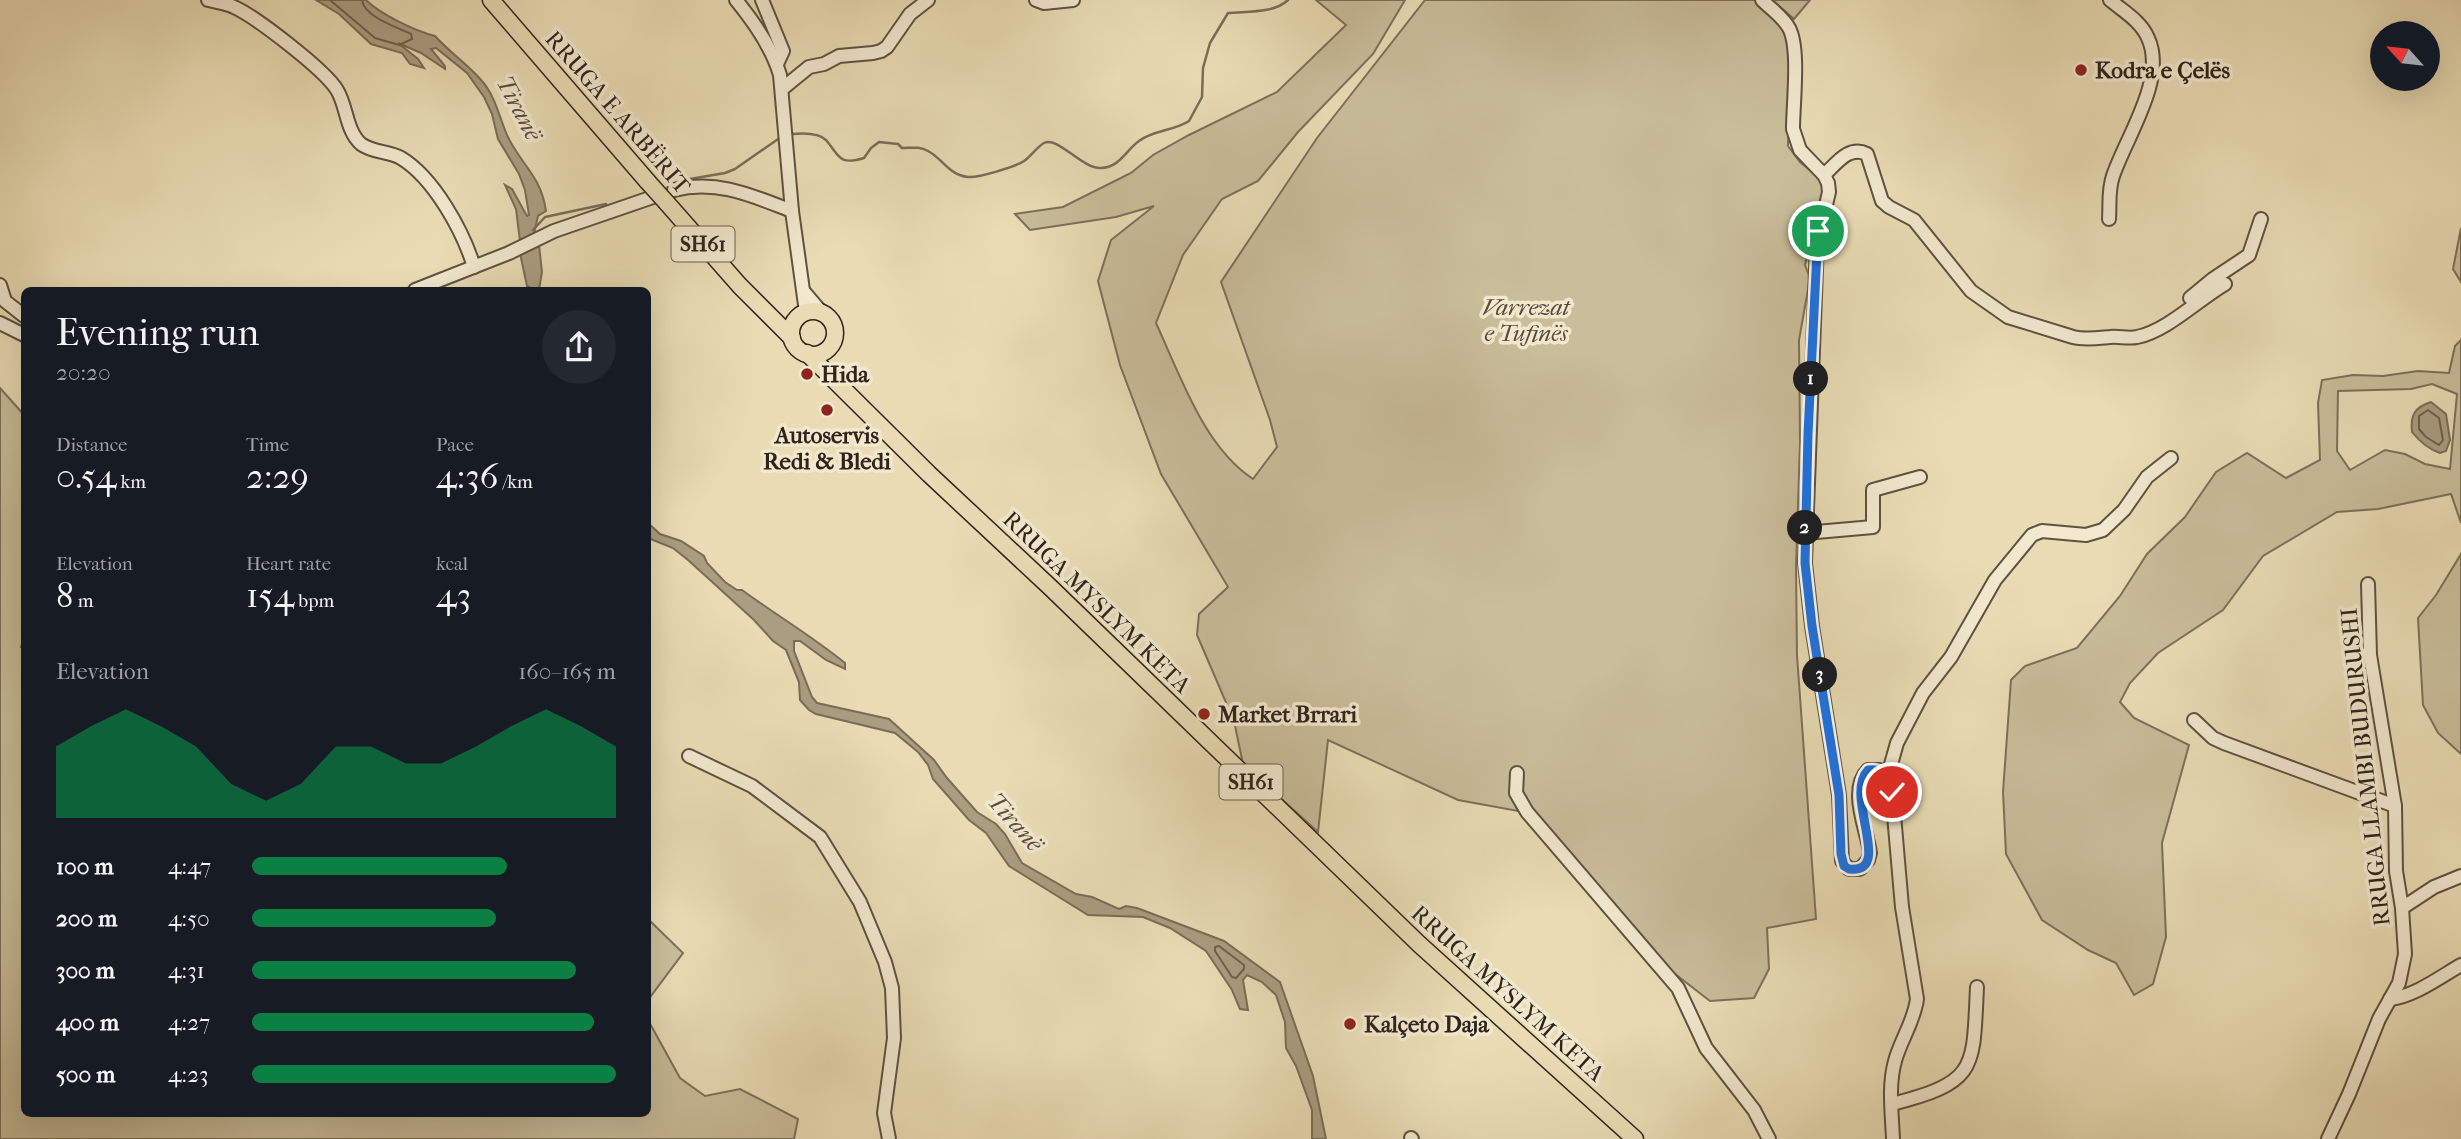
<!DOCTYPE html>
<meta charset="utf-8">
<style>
body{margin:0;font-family:"IM FELL French Canon",serif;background:#242831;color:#f1f3f6;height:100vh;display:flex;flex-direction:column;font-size:26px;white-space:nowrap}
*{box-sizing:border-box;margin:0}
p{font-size:23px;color:#9ea1a6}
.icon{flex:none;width:38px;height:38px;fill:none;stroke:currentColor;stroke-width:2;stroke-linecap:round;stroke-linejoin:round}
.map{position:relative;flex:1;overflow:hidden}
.side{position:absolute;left:21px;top:287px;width:630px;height:830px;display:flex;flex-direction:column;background:#171b24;border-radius:10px;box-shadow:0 7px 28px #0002}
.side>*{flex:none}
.needle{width:46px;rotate:297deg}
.tools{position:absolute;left:2370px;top:21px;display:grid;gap:14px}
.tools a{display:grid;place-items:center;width:70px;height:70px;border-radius:50%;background:#171b24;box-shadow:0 7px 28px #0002;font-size:35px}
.pin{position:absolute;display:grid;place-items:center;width:60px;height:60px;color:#fff;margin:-30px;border:4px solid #fff;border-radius:50%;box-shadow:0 2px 7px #0007}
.km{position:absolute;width:35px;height:35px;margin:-18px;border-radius:50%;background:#222;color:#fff;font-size:19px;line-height:35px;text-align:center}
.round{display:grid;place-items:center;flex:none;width:74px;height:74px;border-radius:37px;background:#242831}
.head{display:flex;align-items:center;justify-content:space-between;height:119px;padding:0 35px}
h1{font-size:38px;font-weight:600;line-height:52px}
.metrics{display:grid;grid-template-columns:repeat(3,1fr);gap:10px;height:119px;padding:7px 35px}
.metrics div{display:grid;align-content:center}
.metrics b{font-size:35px;font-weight:600}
.metrics small{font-size:19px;font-weight:400}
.metrics p{font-size:19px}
.chart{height:196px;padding:14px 35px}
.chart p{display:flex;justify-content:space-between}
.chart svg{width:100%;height:126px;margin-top:7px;fill:#0b8043;opacity:.7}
ul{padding:0 35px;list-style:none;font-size:23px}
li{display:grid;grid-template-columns:112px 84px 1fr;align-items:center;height:52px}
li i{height:18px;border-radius:9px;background:#0b8043}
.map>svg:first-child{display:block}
.green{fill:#c9bd9a;stroke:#7c705a;stroke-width:2;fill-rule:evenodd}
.water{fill:#aa9d80;stroke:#796d57;stroke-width:2}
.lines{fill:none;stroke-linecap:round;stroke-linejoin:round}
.shore{stroke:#6c604d;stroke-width:2}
.stream{stroke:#796d57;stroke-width:2.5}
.minor-casing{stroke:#5e5240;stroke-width:16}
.major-casing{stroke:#2f241a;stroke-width:19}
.minor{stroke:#f1e8ce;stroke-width:12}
.major{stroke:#e9dcb4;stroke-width:16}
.major-bridge-casing{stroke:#2f241a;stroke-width:19;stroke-linecap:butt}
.major-bridge{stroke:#e9dcb4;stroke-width:16}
.route-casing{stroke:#fff;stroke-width:14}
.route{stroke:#1a73e8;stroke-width:9}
.poi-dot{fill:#8f2418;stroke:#f1e8ce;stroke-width:2.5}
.labels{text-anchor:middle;stroke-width:7;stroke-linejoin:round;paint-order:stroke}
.shield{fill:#f1e8ce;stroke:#695f50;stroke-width:2}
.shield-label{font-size:21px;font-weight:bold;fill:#2f241a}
.poi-label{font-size:23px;font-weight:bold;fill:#2f241a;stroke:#f1e8ce;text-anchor:start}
.street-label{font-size:23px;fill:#2f241a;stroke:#f1e8ce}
.park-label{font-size:23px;font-style:italic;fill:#564a3a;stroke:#f1e8ce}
.water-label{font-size:24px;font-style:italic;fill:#5a4e3e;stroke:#f1e8ce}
</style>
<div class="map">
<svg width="2461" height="1139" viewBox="0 0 2461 1139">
<rect width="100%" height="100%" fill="#e9dcb4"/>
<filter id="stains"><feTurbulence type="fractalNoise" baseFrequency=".00286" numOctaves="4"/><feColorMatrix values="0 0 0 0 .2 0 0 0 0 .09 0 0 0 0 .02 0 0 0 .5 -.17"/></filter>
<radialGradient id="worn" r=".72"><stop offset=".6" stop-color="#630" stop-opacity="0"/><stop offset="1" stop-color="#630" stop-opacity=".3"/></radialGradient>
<!-- green -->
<g class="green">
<path d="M1316,0h89l-32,54 -75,78 -40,49 -36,18 -39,56 -27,68c24,52 48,124 97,156l24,-32 -7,-27 -49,-138 96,-144 108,-138h330l26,24 9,21 -2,101 12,16 18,15 4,6 2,13 -19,69 5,13 -11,62 1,102 -4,125 1,88 19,264 -49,9 2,41 -15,29 -44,3 -40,-31 -159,-176 7,17 -60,-11 -130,-60 -10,92 -75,-68 -9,-43 -37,-86 2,-21 29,-27 -67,-113 -41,-109 -22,-84 13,-41 43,-34 -38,11 -86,13 -15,-16 48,-7 68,-34 22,-18 36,-20 88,-43 69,-67z"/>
<polygon points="1772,0 1810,0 1794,19"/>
<polygon points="2461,228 2461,282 2453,269"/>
<path d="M2461,340v183l-10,-29 -73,15 -41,3 -74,44 -40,54 -65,43 -28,30 -10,19 14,16 55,27 -27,98 4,94 -13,47 -19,11 -18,-32 -28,-13 -46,-30 -36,-66 -3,-62 8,-112 14,-14 52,-18 43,-52 27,-42 38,-37 31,-45 31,-19 39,25 34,-18 -2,-57 4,-23 31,-5 30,1 35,-5 31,2 6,-27zM2432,384l25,10 -7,75 -25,-5 -20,-10 -20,-4 -35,20 -13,-19 1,-60 73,-2z"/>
<polygon points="0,388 24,415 24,638 21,647 24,647 24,1113 648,1113 648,1020 680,1078 705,1096 740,1089 798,1119 794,1139 0,1139"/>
<polygon points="2461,554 2461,754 2438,733 2423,705 2418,618 2436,595"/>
<polygon points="648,919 683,953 648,1000"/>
</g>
<!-- water -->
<g class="water">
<path d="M316,0h50c14,14 49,31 69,36 14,16 33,28 47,45 13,15 17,35 25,54 13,29 34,40 39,76l-8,5 -4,18 -14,7 -4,-32 -11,-24 7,4 15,27 2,-1 -4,-25 -6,-16 -21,-35 -6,-25 -8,-17 -17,-24 -31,-25 -5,1 14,17v3l-24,-16 -23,-10 20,16 6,9 -14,-4 -8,-11 -31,-9 -32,-30z"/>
<polygon points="539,245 542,272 539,290 530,290 531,288 527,286 520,253"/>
<path d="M2431,402l15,12 4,26 -4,11 -6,2c-12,-4 -20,-11 -28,-21 -2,-17 3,-25 19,-30z"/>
<path d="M648,523l12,11 21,7 23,15 3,7 18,19 12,8h5c34,25 70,46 103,73v6l-19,-9 -26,-19h-6v10l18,46 5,6 72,16 45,41 13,18 30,34 19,12 9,10 17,29 54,31 16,3 27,12 7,-3 11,2 87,33 56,41 33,94 13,63h-14v-29l-16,-44 -10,-18 -1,-26 -9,-27 -14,-13 -15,-7 -4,5 5,30 -8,-1 -8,-19 -26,-39 -36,-23 -27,-11 -55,-2 -79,-49 -23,-33 -17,-13 -36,-41 -5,-14 -10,-13 -23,-19 -79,-19 -7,-4 -9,-10 -1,-18 -13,-32 -13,-9 -19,-21 -66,-60 -15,-12 -25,-10z"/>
</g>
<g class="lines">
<!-- shore -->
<g class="shore">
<path d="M330,0l45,38 24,7 13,-6 -1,-5c-14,-7 -47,-17 -49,-34"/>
<polygon points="2428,410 2439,418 2443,440 2439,445 2426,437 2419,429 2419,416"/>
<polygon points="1219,946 1244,965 1244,969 1236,978 1232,977 1215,951 1215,947"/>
</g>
<!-- stream -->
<g class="stream">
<path d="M792,134c10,-1 26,-2 34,6 13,15 12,26 38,18l7,-10 8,-6 19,2 4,4c9,0 17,-2 26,3 15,8 21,24 40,26 10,1 47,-10 56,-16 7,-5 13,-14 20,-18 14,-7 38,26 57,25 18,0 25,-18 38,-27 14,-11 35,-10 50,-20l13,-24 1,-29 7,-25 18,-30c18,-2 45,1 60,-13"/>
<polyline points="684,180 725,173 735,169 781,137"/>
<polyline points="533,230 545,217 606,204"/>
</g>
<!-- minor casing -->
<g class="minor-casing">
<g id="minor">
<path d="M208,0c9,2 18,3 26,7 22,10 91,63 103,83 10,16 9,41 24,54 12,9 28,7 40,14 33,20 62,73 73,109"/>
<path d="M736,0c18,22 36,47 44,75l12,136 14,101"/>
<polyline points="762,0 783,51 777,64"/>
<polyline points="1036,0 1044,3 1073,0"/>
<path d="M1762,0c9,9 21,17 27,28 11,20 4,76 4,101l7,21 24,25 4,8 1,9 -12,51 -12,320 7,63 27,169 3,66 7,8h11l8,-9 2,-7c-3,-24 -22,-63 -2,-83h11l9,5"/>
<polyline points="782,89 809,67 824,64 839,56 873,53 881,51 887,47 910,14 928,0"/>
<path d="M1824,175c13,-12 25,-30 43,-21l15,47 7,6 25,13 57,71 37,26 65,20c12,3 25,1 37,0 9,-1 19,2 27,0 30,-6 62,-38 88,-53"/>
<path d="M674,190c43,-11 79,6 118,21"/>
<path d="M2109,219c1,-15 -1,-29 4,-43 13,-39 54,-97 35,-138 -7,-17 -25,-27 -38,-38"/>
<polyline points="0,285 5,301 24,316"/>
<polyline points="415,290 509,253 554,231 653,197"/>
<polyline points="805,293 822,313"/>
<polyline points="2190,298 2213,279 2249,255 2261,219"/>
<polyline points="0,323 24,335"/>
<polyline points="1805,533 1873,527 1873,490 1920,477"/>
<polyline points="2194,720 2213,738 2224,743 2395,806"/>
<polyline points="689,756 752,786 820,837 860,902 885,962 892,988 894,1038 884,1113 889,1139"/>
<polyline points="1517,773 1516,793 1527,812 1678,988 1706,1048 1754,1110 1769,1139"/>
<polyline points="1888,775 1897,743 1923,693 1951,657 1995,580 2032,535 2042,531 2086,535 2103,530 2124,510 2147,477 2171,458"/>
<path d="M1888,775l4,17 10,115 15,92c-3,23 -16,40 -22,62 -7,25 -3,53 -2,78"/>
<polyline points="2402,908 2434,887 2461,876"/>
<path d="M2390,999c25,-3 50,-22 71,-34"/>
<path d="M1892,1104c86,-22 81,-35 85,-117"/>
<polyline points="1411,1138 1412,1139"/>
<polyline points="2328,1139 2349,1094 2379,1019 2399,983 2405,954 2402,908 2396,871 2395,806 2370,655 2368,584"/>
</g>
</g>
<!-- major casing -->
<g class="major-casing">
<g id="major">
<polyline points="491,0 648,182"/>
<polyline points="666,202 740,286 792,338"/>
<circle cx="813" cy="333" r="22"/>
<polyline points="807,353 929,474 1051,588 1419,944 1635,1139"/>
</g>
</g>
<!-- minor -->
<use href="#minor" class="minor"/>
<!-- major -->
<use href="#major" class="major"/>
<!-- major-bridge casing -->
<g class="major-bridge-casing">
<polyline id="major-bridge" points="648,182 666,202"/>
</g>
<!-- major-bridge -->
<use href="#major-bridge" class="major-bridge"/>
</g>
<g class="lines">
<!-- route casing -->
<g class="route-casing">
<path id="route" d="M1818,231l-10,203 -3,129 7,63 27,169 2,59 3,12 5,3c46,5 -6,-73 19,-99 17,-2 21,7 24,22"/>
</g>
<!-- route -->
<use href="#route" class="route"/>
</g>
<!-- markers -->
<g class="poi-dot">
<circle cx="2081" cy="70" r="7"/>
<circle cx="807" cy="374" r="7"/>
<circle cx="827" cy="410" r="7"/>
<circle cx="1204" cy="714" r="7"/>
<circle cx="1350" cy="1024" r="7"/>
</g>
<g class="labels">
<!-- shield labels -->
<g class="shield">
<rect x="671.5" y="226.5" width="63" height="35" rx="5"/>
<rect x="1219.5" y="764.5" width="63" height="35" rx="5"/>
</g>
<g class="shield-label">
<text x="703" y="251">SH61</text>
<text x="1251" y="789">SH61</text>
</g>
<!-- poi labels -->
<g class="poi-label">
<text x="2095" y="78">Kodra e Çelës</text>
<text x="821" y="382">Hida</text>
<text x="827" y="443" text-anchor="middle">Autoservis<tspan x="827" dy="26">Redi &amp; Bledi</tspan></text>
<text x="1218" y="722">Market Brrari</text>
<text x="1364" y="1032">Kalçeto Daja</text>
</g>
<!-- street labels -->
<g class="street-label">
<text transform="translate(618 112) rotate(49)" y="8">RRUGA E ARBËRIT</text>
<text transform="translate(1097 602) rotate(44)" y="8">RRUGA MYSLYM KETA</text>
<text transform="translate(2365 767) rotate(-96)" y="8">RRUGA LLAMBI BUDURUSHI</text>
<text transform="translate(1508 993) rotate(42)" y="8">RRUGA MYSLYM KETA</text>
</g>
<!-- park labels -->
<g class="park-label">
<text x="1526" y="315">Varrezat<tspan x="1526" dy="26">e Tufinës</tspan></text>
</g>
<!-- water labels -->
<g class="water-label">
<text transform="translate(519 108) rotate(62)" y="8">Tiranë</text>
<text transform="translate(1015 822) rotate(48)" y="8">Tiranë</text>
</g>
</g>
<rect width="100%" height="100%" filter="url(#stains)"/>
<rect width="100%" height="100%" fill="url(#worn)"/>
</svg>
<div class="tools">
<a><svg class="needle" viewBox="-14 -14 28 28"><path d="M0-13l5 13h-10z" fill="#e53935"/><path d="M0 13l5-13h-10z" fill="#9ea1a6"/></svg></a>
</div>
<div class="pin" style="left:1818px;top:231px;background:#1e9e55"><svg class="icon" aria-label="arrive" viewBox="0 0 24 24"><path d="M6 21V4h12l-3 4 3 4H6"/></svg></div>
<div class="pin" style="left:1892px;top:792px;background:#d93025"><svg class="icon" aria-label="check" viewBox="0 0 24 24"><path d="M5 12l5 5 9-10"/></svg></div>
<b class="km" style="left:1811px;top:379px">1</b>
<b class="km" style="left:1805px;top:528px">2</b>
<b class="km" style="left:1820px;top:675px">3</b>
<section class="side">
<div class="head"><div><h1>Evening run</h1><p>20:20</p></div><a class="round"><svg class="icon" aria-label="share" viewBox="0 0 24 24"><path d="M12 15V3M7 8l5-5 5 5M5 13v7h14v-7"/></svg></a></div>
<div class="metrics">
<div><p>Distance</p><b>0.54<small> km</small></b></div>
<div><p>Time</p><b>2:29</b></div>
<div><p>Pace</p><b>4:36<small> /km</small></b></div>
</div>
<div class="metrics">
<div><p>Elevation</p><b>8<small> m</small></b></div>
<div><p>Heart rate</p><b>154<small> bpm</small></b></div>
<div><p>kcal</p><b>43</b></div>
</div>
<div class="chart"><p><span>Elevation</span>160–165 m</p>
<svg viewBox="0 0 160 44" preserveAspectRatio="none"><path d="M0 44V19L10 12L20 6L30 12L40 19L50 32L60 38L70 32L80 19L90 19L100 25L110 25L120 19L130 12L140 6L150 12L160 19V44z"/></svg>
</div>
<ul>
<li><b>100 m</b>4:47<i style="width:70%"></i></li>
<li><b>200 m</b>4:50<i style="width:67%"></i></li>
<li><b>300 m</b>4:31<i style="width:89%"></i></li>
<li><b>400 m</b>4:27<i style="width:94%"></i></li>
<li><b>500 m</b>4:23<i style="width:100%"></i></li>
</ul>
</section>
</div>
